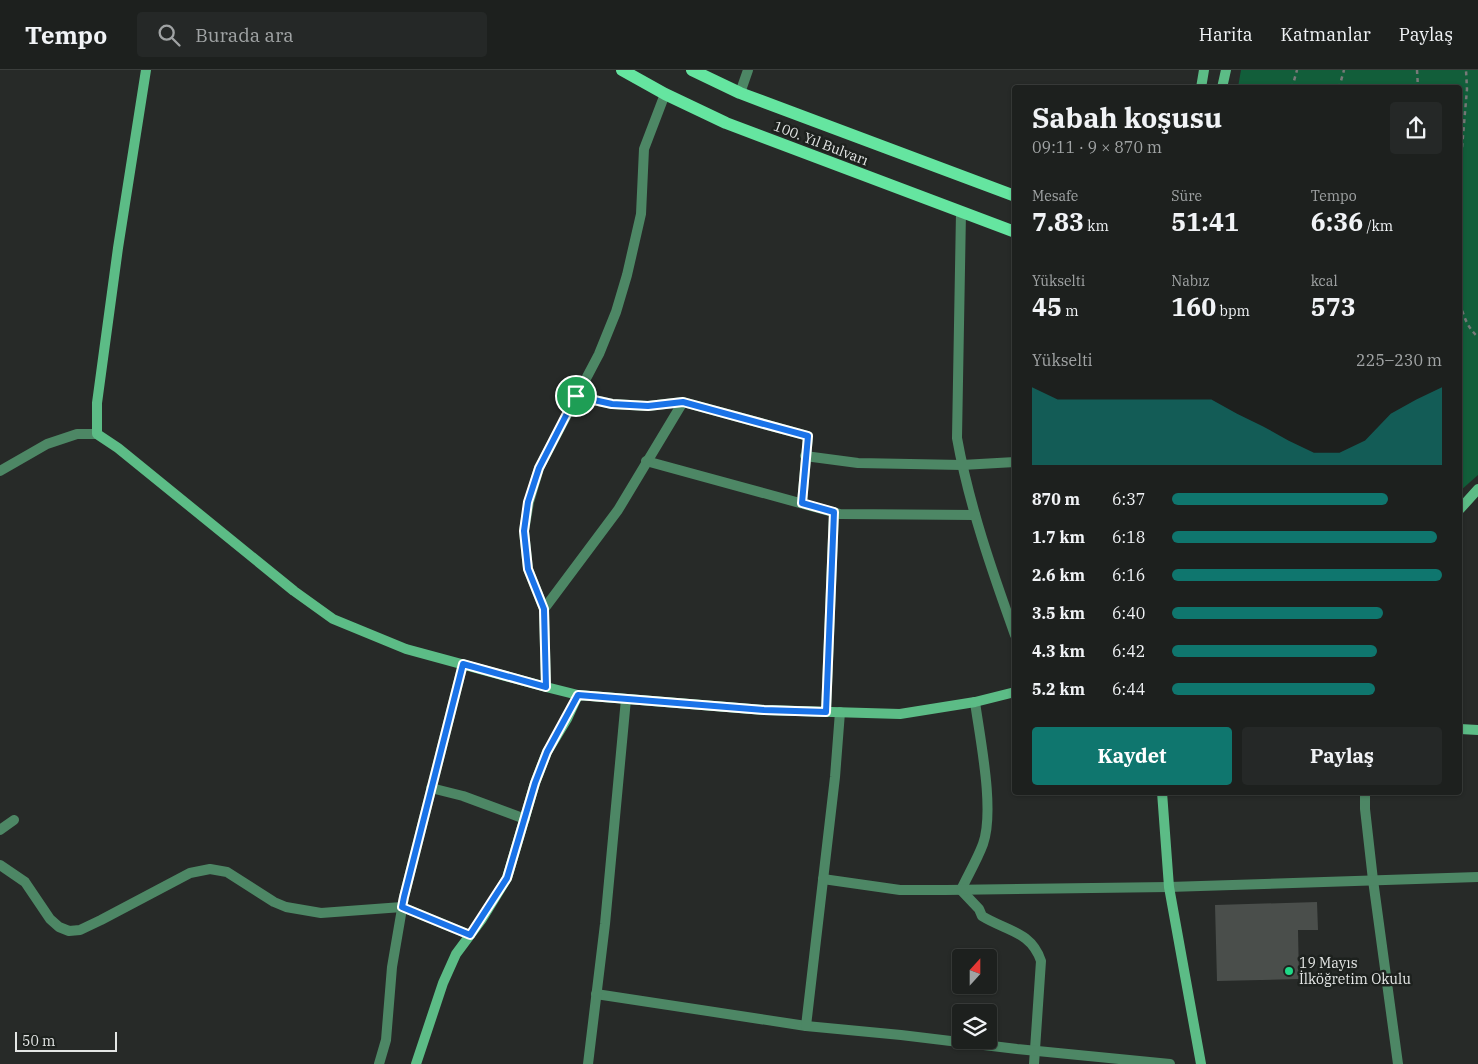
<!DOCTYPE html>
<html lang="tr">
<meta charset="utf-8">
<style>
body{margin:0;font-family:"IBM Plex Serif",serif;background:#252827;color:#f1f3f6;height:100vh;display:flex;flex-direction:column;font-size:19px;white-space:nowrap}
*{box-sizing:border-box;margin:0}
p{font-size:16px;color:#a0a3a4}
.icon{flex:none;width:28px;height:28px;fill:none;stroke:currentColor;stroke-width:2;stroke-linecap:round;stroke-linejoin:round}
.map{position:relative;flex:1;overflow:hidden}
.sheet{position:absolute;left:1012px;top:15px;width:450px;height:710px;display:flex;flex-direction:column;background:#1d201e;border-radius:5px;box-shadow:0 1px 4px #0004,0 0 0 1px #3b3e3c}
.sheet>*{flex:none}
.needle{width:32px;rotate:21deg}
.tools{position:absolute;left:952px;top:879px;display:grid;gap:10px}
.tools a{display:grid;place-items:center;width:45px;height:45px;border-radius:5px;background:#1d201e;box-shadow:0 1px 4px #0004,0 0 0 1px #3b3e3c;font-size:25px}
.scale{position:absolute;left:15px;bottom:12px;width:102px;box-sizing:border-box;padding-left:5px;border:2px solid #e4e6e5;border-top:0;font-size:14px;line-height:18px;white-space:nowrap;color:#e4e6e5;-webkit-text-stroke:4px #1d211e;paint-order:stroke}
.pin{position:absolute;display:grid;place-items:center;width:42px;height:42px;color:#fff;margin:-21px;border:2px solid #fff;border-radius:50%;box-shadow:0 1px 5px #0007}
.round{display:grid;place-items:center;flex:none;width:52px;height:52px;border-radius:5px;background:#252827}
.head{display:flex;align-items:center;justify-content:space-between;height:85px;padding:0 20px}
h1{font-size:28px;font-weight:700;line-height:38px}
.metrics{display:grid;grid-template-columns:repeat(3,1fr);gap:8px;height:85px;padding:5px 20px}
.metrics div{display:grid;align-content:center}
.metrics b{font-size:25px;font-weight:700}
.metrics small{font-size:14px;font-weight:400}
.metrics p{font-size:14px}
.chart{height:140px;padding:10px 20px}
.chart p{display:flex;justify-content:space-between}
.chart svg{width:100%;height:90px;margin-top:5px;fill:#0f766e;opacity:.7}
.action{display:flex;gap:10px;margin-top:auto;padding:10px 20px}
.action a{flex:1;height:58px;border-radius:5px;background:#0f766e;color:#fff;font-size:20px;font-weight:700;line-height:58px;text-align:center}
.action a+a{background:#252827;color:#f1f3f6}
ul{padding:0 20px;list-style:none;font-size:16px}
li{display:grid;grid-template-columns:80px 60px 1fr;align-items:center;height:38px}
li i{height:12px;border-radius:6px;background:#0f766e}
header{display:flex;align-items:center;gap:30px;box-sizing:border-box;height:70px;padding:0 25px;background:#1d201e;border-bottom:1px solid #3b3e3c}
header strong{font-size:24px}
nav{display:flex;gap:28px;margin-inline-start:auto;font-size:18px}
.search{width:350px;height:45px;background:#252827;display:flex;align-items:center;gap:12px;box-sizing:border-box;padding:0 18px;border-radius:5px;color:#a0a3a4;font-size:19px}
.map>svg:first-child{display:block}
.green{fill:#125e3a}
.building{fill:#4a4e4b}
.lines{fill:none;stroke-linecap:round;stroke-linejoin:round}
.path{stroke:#777978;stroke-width:2.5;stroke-dasharray:4 4;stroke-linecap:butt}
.street{stroke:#4d8765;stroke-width:10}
.secondary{stroke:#5cbc86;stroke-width:10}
.primary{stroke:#65e5a0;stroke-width:12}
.route-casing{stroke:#fff;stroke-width:10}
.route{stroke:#1a73e8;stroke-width:6}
.poi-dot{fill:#1fd887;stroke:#1d211e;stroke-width:2}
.labels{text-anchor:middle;stroke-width:5;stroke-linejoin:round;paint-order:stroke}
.street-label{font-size:14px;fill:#e4e6e5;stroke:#1d211e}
.poi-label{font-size:14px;fill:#e4e6e5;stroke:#1d211e;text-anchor:start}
</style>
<header>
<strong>Tempo</strong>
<div class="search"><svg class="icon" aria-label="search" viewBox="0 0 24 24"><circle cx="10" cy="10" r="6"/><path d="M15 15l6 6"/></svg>Burada ara</div>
<nav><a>Harita</a><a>Katmanlar</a><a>Paylaş</a></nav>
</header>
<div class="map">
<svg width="1478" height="994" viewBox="0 0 1478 994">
<rect width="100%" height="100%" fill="#272a28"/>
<!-- green -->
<polygon class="green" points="1241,0 1478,0 1478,405 1460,421 1460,18 1238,17"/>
<!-- building -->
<polygon class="building" points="1317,832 1318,860 1298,860 1299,909 1217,911 1215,835"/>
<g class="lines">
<!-- path -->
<g class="path">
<polyline points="1417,0 1418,18"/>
<polyline points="1292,18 1297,0"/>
<polyline points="1339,18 1344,0"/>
<polyline points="1460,101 1467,19 1466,0"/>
<path d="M1460,233c4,14 7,24 18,34"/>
</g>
<!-- street -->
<g class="street">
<polyline points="740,23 748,0"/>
<path d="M961,142l-4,226c12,67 35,133 58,197"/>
<polyline points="576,326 612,334 648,336 683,332 808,366 802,433"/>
<polyline points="805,386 858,393 962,395 1015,392"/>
<polyline points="646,391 840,444 975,445"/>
<polyline points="0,401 47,374 77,364 97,364"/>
<polyline points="544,539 618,440 683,332"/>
<polyline points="546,617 544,539 528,499 524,461 529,432 539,398 599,284 616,242 627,205 641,144 644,79 665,24"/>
<path d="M975,632c5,37 20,108 8,142 -6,16 -15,31 -22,46l18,19 3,7c24,15 49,15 59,45l-7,103"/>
<polyline points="826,642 834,442"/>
<polyline points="431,718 463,726 525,749"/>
<polyline points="1365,722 1365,739 1373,810 1398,994"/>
<polyline points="0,760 14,750"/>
<polyline points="0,795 25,812 50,849 59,857 69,861 80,860 101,850 190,803 210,799 227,802 274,832 286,837 321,843 402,837 470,865"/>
<polyline points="823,809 900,820 946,820 1169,817 1478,807"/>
<polyline points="596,924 806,956 901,965 1017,979 1170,994"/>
<polyline points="806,956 835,707 840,642"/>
<polyline points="379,994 386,970 392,897 404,827 463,594"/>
<polyline points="588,994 605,854 626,629"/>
</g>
<!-- secondary -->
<g class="secondary">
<polyline points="146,0 118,178 97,333 97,364 118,378 294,521 333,549 406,579 546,617 578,625 764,640 900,644 975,632 1015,622"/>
<polyline points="1201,18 1204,0"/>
<polyline points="1222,18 1226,0"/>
<polyline points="1460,439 1478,419"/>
<polyline points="1460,659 1478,660"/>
<polyline points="1162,722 1169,817 1201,994"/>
<polyline points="416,994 443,913 456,884 482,849 507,808 535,713 547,682 567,649 578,625"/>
</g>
<!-- primary -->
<g class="primary">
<polyline points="622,0 665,24 726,53 1015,162"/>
<polyline points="692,0 740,23 1015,126"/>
</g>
</g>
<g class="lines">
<!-- route casing -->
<g class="route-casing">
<polygon id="route" points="576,326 612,334 648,336 683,332 808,366 802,433 834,442 826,642 764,640 578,625 547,682 535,713 507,808 470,865 402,837 404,827 463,594 546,617 544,539 528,499 524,461 528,432 539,398"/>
</g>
<!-- route -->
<use href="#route" class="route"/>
</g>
<!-- markers -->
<circle class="poi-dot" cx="1289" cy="901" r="5"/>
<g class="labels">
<!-- street labels -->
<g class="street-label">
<text transform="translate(821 73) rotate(21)" y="5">100. Yıl Bulvarı</text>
</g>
<!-- poi labels -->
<g class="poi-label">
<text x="1299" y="898">19 Mayıs<tspan x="1299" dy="16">İlköğretim Okulu</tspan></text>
</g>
</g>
</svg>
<div class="tools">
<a><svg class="needle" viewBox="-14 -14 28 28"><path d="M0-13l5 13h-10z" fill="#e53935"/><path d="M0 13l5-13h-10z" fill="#a0a3a4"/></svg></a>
<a><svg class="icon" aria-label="layers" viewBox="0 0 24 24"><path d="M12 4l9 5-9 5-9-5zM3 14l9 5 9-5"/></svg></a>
</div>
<div class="scale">50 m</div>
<div class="pin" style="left:576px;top:326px;background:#1e9e55"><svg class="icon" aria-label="arrive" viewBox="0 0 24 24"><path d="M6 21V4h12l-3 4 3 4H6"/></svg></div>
<section class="sheet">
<div class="head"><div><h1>Sabah koşusu</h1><p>09:11 · 9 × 870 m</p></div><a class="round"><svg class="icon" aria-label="share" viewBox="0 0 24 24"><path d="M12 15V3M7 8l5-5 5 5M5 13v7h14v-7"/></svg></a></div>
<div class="metrics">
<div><p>Mesafe</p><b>7.83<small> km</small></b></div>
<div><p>Süre</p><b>51:41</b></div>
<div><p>Tempo</p><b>6:36<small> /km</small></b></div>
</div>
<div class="metrics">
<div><p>Yükselti</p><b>45<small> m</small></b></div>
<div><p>Nabız</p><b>160<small> bpm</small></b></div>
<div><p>kcal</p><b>573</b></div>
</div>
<div class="chart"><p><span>Yükselti</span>225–230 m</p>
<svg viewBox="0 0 160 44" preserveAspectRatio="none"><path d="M0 44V6L10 12L20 12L30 12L40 12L50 12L60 12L70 12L80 19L90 25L100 32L110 38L120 38L130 32L140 19L150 12L160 6V44z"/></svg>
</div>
<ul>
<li><b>870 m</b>6:37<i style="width:80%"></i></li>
<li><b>1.7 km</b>6:18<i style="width:98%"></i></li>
<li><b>2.6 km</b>6:16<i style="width:100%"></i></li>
<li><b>3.5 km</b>6:40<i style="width:78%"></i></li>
<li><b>4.3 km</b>6:42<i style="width:76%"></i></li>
<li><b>5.2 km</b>6:44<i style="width:75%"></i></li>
</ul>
<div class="action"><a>Kaydet</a><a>Paylaş</a></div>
</section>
</div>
